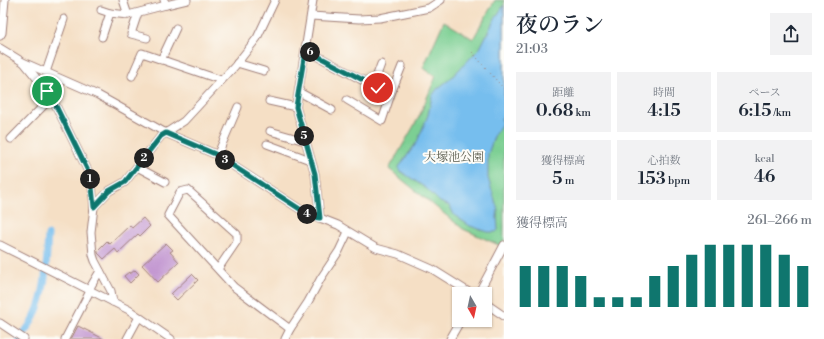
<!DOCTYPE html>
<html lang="ja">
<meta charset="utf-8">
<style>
body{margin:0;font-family:"Libre Bodoni","Noto Serif JP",serif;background:#f2f2f3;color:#1f2937;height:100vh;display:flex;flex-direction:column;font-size:15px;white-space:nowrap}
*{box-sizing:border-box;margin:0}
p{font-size:13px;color:#747a83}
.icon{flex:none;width:22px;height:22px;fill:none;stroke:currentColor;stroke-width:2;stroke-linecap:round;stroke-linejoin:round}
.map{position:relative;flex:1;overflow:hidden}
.drawer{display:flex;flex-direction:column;background:#fff;width:320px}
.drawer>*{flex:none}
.needle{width:26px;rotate:171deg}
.controls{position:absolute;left:452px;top:287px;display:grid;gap:8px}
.controls a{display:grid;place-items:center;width:40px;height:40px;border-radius:0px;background:#fff;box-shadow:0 1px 3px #0004;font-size:20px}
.pin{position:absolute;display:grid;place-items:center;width:34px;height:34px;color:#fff;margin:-17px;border:2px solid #fff;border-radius:50%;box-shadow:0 1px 4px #0007}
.km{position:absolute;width:20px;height:20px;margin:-10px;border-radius:50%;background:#222;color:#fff;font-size:11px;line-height:20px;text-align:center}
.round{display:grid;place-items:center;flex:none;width:42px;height:42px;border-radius:0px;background:#f2f2f3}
.summary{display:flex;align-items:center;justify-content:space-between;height:68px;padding:0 12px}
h1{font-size:22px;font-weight:600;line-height:30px}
.figures{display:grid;grid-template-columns:repeat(3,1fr);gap:6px;height:68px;padding:4px 12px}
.figures div{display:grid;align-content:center;border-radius:0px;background:#f2f2f3;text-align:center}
.figures b{font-size:17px;font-weight:600}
.figures small{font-size:11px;font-weight:400}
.figures p{font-size:11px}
.chart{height:112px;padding:8px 12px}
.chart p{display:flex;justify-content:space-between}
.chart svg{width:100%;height:72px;margin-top:4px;stroke:#0f766e;stroke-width:6}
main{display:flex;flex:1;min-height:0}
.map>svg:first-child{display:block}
.green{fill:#7bcf93;stroke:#62775f}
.water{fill:#76beee;stroke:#606e8c}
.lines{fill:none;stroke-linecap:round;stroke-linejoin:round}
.canal{stroke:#76beee;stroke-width:7}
.building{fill:#c397d1}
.minor-casing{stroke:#a07f78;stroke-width:9}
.path{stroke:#a07f78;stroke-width:1;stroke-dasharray:1 3;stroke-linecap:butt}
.minor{stroke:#fff;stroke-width:7}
.route-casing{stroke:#fff;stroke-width:8}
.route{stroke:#0f766e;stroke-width:5}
.labels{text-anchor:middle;stroke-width:4;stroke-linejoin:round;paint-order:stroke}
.park-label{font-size:12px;fill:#5b5d4f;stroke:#fdfcf7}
</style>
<main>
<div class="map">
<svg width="504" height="339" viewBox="0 0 504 339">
<rect width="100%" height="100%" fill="#fdfcf7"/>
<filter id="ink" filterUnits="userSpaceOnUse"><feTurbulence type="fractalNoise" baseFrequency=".025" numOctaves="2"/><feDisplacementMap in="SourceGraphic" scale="8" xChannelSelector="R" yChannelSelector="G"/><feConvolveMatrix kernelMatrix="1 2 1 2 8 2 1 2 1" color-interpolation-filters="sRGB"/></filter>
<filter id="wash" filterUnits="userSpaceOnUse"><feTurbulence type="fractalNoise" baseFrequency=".012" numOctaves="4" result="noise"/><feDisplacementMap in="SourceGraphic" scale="16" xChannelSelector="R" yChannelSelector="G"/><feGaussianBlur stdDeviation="0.9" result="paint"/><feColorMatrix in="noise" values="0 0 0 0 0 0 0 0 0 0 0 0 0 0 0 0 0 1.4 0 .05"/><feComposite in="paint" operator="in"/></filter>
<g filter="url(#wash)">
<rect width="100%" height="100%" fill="#f5dfc5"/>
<!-- green -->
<polygon class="green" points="495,0 504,0 504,240 501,246 463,229 389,169 419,117 436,76 423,68 444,21 473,39"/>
<!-- water -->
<polygon class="water" points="504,5 504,115 501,119 503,122 495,134 488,154 488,178 498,210 497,217 498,230 496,232 488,232 470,226 454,215 450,206 440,202 427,189 399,170 399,167 417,142 428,115 432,96 437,89 450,79 480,48 494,20"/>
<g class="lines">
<!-- canal -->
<path class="canal" d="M20,339c5,-8 12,-16 15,-24 12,-25 11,-53 13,-80"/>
</g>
<g id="blocks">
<!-- building -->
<g class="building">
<polygon points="143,218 150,226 140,236 138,234 118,253 115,249 104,259 98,253 98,250 107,241 110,244 130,225 132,228"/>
<polygon points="166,243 173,250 170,252 179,262 158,282 142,265"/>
<polygon points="135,270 139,274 130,283 124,276 129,272 130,274"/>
<polygon points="192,274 198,280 177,300 171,294"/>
<polygon points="78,326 104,339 71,339"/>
</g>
</g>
</g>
<g filter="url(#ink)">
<use href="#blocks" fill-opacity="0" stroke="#a07f78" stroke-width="1"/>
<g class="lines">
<!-- minor casing -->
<g class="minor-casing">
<g id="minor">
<polyline points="123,0 128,15 166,5"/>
<polyline points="164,0 166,5 187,0"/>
<polyline points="313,0 296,107 315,174 320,218"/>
<polyline points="101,10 110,13"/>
<polyline points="138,13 131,34 147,38"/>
<polyline points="311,16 359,19 380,18 429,8 441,0"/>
<polyline points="0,36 2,33 5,0"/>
<polyline points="102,37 110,13 128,15"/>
<polyline points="306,46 312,53 373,86 378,88 392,91 382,121 347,100"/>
<polyline points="0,48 23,62 98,95 166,133 215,154 312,217 320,218 338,225 376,248 398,254 432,269 472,294"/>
<polyline points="161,60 176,28"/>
<polyline points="237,63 264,71"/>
<polyline points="25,64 47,91 55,104 89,173 92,187 94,207 91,232 93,255 95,261 111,291 113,302"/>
<polyline points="46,72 64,19"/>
<polyline points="132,76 142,53 221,80"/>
<polyline points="373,86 381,64"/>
<polyline points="392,91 402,66"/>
<polyline points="299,92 332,110"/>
<polyline points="269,101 296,107"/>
<polyline points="270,131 305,141"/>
<polyline points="11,139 51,98"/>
<polyline points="267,144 310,160"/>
<polyline points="217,156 238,107"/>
<polyline points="137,167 165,182"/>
<polyline points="94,207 109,191 125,182 161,136 184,121 235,66 257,38 275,0"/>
<polyline points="0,245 129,310 171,339"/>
<polyline points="218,269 237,241 237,234 188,190 180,192 168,215 234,287 290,329"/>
<polyline points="478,294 504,245"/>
<polyline points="485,303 504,316"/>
<polyline points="0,323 24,339"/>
<polyline points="65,339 90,291 91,286 100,271"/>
<polyline points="127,339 139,317"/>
<polyline points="285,339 290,329 308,302 321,278 339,251 348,232"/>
<polyline points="450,339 461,320"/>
</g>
</g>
<!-- path -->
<polyline class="path" points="472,52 504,89"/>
<!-- minor -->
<use href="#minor" class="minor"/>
</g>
</g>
<g class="lines" filter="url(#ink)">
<!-- route casing -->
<g class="route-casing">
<polyline id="route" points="47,91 55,104 89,173 92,187 94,207 109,191 125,182 161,136 166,133 215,154 312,217 320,218 315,174 296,107 306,46 312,53 378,88"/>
</g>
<!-- route -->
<use href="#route" class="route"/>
</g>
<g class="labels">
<!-- park labels -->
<g class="park-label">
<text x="454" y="161">大塚池公園</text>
</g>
</g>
</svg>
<div class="controls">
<a><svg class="needle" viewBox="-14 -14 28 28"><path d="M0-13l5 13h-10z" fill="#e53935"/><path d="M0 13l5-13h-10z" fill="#747a83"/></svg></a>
</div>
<div class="pin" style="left:47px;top:91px;background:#1e9e55"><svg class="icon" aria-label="arrive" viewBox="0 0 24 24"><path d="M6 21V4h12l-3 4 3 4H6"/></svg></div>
<div class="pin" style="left:378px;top:88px;background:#d93025"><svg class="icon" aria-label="check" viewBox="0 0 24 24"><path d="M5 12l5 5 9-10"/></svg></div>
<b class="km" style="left:90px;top:179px">1</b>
<b class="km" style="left:144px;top:158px">2</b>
<b class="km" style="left:225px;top:160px">3</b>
<b class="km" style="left:307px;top:214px">4</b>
<b class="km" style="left:304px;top:136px">5</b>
<b class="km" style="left:310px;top:52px">6</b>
</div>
<section class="drawer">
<div class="summary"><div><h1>夜のラン</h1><p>21:03</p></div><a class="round"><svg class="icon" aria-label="share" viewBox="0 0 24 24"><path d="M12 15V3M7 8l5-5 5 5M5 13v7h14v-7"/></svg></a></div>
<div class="figures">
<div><p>距離</p><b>0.68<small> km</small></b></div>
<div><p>時間</p><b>4:15</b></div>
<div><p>ペース</p><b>6:15<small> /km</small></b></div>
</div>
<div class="figures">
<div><p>獲得標高</p><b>5<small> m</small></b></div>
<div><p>心拍数</p><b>153<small> bpm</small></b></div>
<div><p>kcal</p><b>46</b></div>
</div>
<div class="chart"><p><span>獲得標高</span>261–266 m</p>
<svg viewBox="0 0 160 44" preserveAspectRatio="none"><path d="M5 44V19M15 44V19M25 44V19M35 44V25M45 44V38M55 44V38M65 44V38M75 44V25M85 44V19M95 44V12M105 44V6M115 44V6M125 44V6M135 44V6M145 44V12M155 44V19"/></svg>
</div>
</section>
</main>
